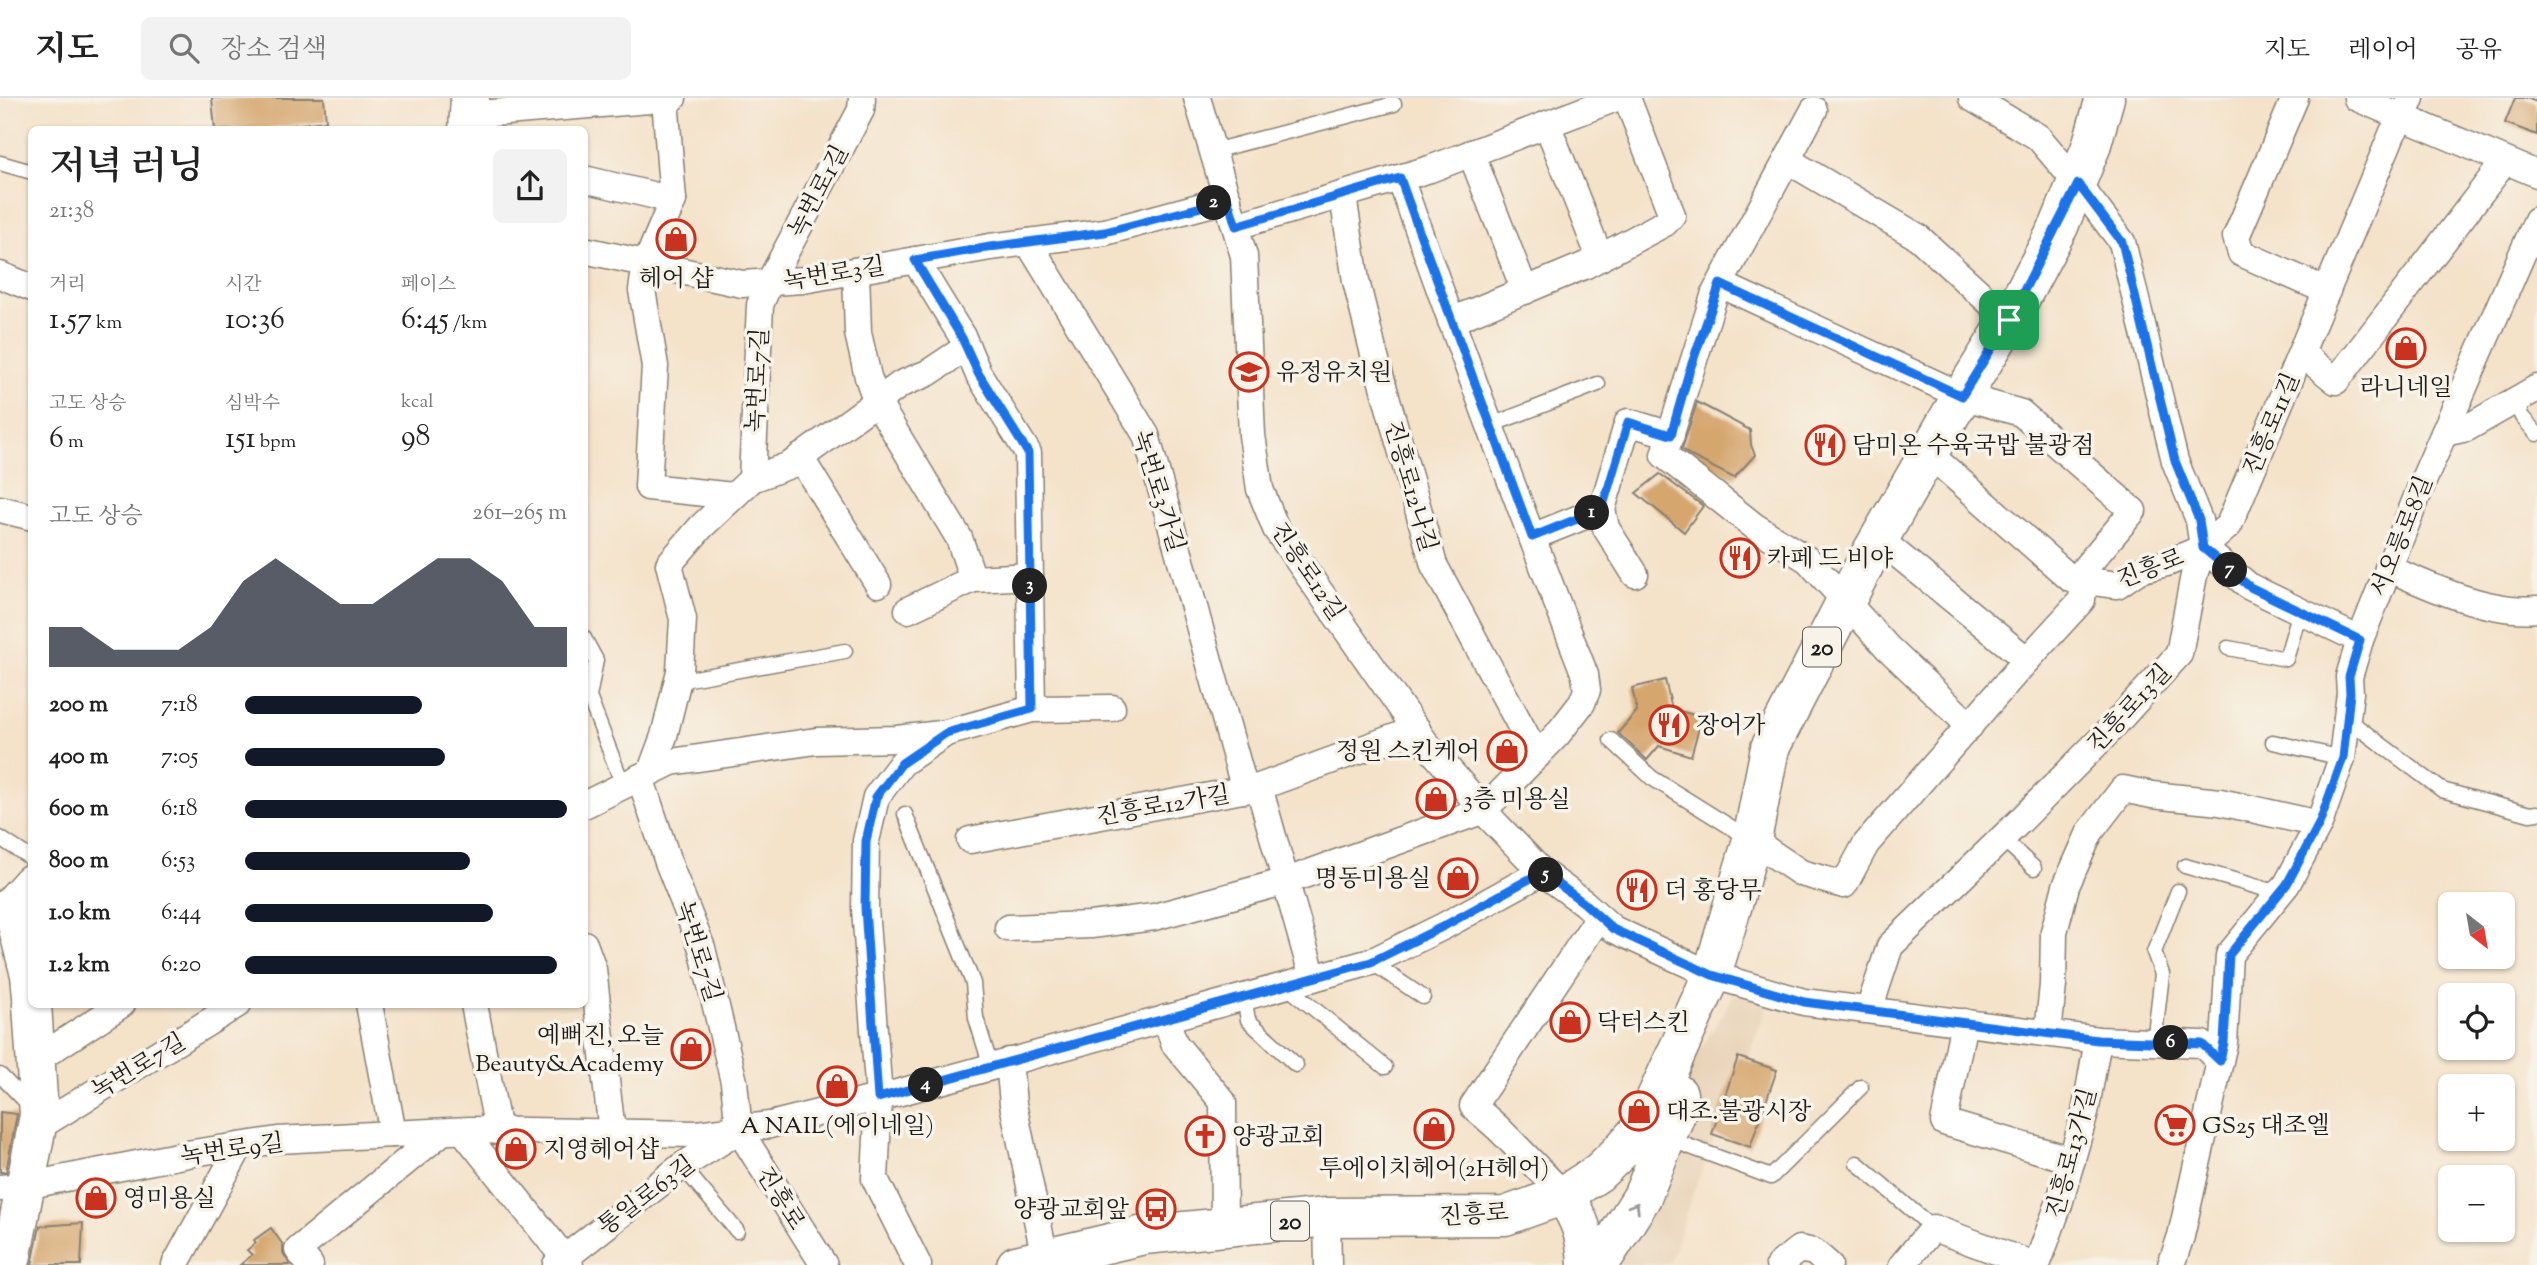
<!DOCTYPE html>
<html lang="ko">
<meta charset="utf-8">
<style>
body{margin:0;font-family:"Sorts Mill Goudy","Noto Serif KR",serif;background:#f2f2f2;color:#222;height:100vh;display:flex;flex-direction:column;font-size:26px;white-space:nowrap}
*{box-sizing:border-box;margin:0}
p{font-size:23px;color:#767676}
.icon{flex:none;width:38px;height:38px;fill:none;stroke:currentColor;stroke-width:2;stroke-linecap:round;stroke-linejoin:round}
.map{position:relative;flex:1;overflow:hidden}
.sheet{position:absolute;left:28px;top:28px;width:560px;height:882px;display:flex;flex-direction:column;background:#fff;border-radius:10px;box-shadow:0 2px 5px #0004}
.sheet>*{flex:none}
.needle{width:46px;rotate:149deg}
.controls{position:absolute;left:2438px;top:794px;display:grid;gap:14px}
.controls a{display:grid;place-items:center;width:77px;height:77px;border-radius:10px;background:#fff;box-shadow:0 2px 5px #0004;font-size:35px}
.pin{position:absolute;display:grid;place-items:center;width:60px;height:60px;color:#fff;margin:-30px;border-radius:14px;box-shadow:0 4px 10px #0006}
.km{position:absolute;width:35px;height:35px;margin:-18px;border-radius:50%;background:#222;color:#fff;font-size:19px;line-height:35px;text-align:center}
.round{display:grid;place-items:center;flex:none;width:74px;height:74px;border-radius:10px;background:#f2f2f2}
.head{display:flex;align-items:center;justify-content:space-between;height:119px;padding:0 21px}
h1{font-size:38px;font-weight:600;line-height:52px}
.metrics{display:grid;grid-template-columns:repeat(3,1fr);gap:10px;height:119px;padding:7px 21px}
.metrics div{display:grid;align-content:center}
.metrics b{font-size:30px;font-weight:600}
.metrics small{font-size:19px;font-weight:400}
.metrics p{font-size:19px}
.chart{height:196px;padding:14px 21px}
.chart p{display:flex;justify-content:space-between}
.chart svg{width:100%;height:126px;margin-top:7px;fill:#111827;opacity:.7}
ul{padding:0 21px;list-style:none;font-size:23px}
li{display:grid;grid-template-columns:112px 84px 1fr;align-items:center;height:52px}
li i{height:18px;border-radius:9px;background:#111827}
header{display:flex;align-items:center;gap:42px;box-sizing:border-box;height:98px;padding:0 35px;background:#fff;border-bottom:2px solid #e0e0e0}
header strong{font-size:33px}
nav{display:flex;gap:38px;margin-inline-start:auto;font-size:24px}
.search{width:490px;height:63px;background:#f2f2f2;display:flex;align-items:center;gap:18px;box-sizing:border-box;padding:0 24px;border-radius:10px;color:#767676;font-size:26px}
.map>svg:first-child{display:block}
.built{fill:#e9d3b8}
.building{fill:#d5a66e}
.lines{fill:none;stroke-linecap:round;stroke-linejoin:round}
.lane-casing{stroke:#887f72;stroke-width:17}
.street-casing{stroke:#887f72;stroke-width:29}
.secondary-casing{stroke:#887f72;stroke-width:41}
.primary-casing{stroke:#887f72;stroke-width:41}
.lane{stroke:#fff;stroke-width:14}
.street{stroke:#fff;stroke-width:26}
.secondary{stroke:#fff;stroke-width:38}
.primary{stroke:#fff;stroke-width:38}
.oneway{stroke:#999}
.route-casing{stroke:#fff;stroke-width:14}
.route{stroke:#1a73e8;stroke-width:9}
.labels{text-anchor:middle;stroke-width:7;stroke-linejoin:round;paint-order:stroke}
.shield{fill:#f7f3e8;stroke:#5e5c59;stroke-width:2}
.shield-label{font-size:23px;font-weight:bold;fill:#1c1c1c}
.street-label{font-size:24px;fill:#1c1c1c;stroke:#f7f3e8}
.poi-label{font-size:24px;fill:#1c1c1c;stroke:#f7f3e8;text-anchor:start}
</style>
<header>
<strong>지도</strong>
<div class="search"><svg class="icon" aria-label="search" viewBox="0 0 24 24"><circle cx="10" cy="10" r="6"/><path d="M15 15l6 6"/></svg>장소 검색</div>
<nav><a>지도</a><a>레이어</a><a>공유</a></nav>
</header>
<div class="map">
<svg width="2537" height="1167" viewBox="0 0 2537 1167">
<rect width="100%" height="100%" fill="#f7f3e8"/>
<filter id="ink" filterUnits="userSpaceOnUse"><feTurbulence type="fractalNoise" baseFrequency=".0143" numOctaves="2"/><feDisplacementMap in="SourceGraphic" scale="14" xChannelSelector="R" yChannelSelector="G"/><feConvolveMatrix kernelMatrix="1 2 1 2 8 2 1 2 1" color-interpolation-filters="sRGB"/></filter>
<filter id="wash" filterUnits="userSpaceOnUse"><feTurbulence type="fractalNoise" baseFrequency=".00686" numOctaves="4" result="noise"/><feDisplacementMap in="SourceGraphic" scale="28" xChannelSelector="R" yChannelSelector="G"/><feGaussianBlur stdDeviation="1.57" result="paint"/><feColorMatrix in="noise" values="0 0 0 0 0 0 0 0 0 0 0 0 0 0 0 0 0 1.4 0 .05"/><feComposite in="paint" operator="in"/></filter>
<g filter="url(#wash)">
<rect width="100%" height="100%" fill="#f4e2c9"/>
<!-- built -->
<polygon class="built" points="1734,897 1770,902 1692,1097 1669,1167 1603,1167 1666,1008"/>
<g id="blocks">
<!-- building -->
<g class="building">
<polygon points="212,0 324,0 326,23 254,32 215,32"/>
<polygon points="2515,0 2526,0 2537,4 2537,37 2505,25"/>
<polygon points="1697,304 1750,332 1751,347 1755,357 1734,380 1691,358 1682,351"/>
<polygon points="1660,376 1703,408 1684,434 1636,395"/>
<polygon points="1665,582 1672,611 1702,619 1691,658 1659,648 1647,662 1618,635 1637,613 1632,590"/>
<polygon points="1738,959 1777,972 1750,1049 1712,1036"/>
<polygon points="0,1014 17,1016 6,1074 0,1074"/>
<polygon points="83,1125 81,1167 32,1167 40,1128"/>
<polygon points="271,1130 283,1147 283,1155 290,1167 240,1167 252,1157 247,1152 256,1145 254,1142"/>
</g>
</g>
</g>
<g filter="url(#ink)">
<use href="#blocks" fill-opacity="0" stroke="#887f72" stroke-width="2"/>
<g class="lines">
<!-- lane casing -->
<g class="lane-casing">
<g id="lane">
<polyline points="1213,53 1394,6"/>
<polyline points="0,65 32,74"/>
<polyline points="2515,303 2522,319 2537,336"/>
<polyline points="1491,327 1598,286"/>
<polyline points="584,540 596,562 589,599 623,687"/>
<polyline points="2228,550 2286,561 2300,513"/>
<polyline points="678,583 845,553"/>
<polyline points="2347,621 2442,692 2530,716 2537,715"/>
<polyline points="1611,642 1652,680 1750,741"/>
<polyline points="2273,644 2342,660"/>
<polyline points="905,716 973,885 976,920 991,969"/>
<polyline points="0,740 32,761"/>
<polyline points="2003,741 2034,770"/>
<polyline points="2185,768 2279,795"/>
<polyline points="1371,864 1423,899"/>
<polyline points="1285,887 1385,969"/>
<polyline points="1244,899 1248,922 1296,967"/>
<polyline points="2154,945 2162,876 2154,854 2178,793"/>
<polyline points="0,977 31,1009"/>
<polyline points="1669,1041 1771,1079 1861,989"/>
<polyline points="1857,1065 1933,1130"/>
<polyline points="682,1068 737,1133"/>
</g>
</g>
<!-- street casing -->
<g class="street-casing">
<g id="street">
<polyline points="1197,0 1244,158 1252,337 1260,391 1276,431 1425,644 1491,721 1542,774 1584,805 1613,831 1712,877 1804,904 2098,942 2202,946 2219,963"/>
<polyline points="2295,0 2236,139 2241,155 2327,193"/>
<polyline points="2357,0 2537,76"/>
<polyline points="665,1 673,102 646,166 642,192 655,268 648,389 733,398"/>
<polyline points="1814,12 1715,195 1664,357 1754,428 1808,462 1888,550 1970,628"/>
<polyline points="469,17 673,0"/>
<polyline points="1547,26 1600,160"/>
<polyline points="1471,55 1525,193"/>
<polyline points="1787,62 1918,139 2009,222"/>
<polyline points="584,81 673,102"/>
<polyline points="1343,98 1356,183 1374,256 1434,467 1537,658"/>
<polyline points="1236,128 1430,71 1616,0"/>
<polyline points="1028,144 1146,337 1245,692"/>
<polyline points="584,152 742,186 803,182 990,149 1105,134 1228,101"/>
<polyline points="915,162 963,240 978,275 1028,355 1032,611"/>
<polyline points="856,173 858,235 868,279 877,304 959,440 973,481 908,512"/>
<polyline points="0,177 32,190"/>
<polyline points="1720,186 1962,298 2021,315 2133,413 2085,470 2082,502 2017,573 1866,746 1844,787 1801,775 1752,742"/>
<polyline points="1451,223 1586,167 1665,125 1672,117 1627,0"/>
<polyline points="2301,255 2336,283 2505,63"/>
<polyline points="2444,335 2467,330 2537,290"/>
<polyline points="1928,355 2071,481 2117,487 2139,472 2167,465 2203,450 2229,427 2393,34 2403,19 2411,0"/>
<polyline points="800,359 878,486"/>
<polyline points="752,381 760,207 769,185 861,12 862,0"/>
<polyline points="0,411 32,419"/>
<polyline points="1602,411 1606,430 1635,476"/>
<polyline points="1532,439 1602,411 1628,324 1671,337"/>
<polyline points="1879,441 2027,562"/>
<polyline points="2203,450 2250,489 2360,542"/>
<path d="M2388,470c42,19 102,46 149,41"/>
<polyline points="973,481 1030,478"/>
<polyline points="651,673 664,638 680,573 683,521 669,466 701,429 752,381 790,367 901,286 928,275 967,249"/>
<polyline points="640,679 668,764 702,850 734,984 739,1032 824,1167"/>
<polyline points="1259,689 1313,880"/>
<polyline points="584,707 671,664 816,643 897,641 941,636"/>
<polyline points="970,742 1259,689 1417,631"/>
<path d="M1008,830l83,-3 63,-8 133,-36 197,-71 73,-75 25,-32 5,-13 -2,-15c-64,-164 -126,-330 -185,-497"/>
<polyline points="584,846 593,871 612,1034"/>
<polyline points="369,906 393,1036"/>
<polyline points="474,906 498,1033"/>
<polyline points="1869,912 1890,848 2020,723 2105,637 2179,556 2194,477 2203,450 2199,422 2175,363 2122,144 2078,86 2038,39 1972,0"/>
<polyline points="1166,920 1174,945 1223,1004 1224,1129"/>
<polyline points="1964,924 1944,1024 2072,1062"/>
<polyline points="2048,935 2053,887 2054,834 2066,788 2090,734 2123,691 2152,697 2220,704 2319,726"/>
<polyline points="36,962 122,906"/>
<polyline points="1009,963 1013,1006 1045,1160"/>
<polyline points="37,1030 238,906"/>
<polyline points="463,1033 570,1167"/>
<polyline points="0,1090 25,1088 193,1055 278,1042 469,1032 697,1036 770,1027 897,995 1371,864 1444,828 1542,774"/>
<polyline points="1564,1097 1498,1030 1473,1008 1599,819"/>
<polyline points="1327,1119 1328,1167"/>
<polyline points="175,1167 240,1048"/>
<polyline points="310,1167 298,1152 442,1034"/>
<polyline points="556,1167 682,1068 735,1035"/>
<polyline points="918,1167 875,1081 879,1000 865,810 866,743 876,699 902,665 946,635 1032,611 1112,610"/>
<polyline points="1779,1167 1799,1151 1814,1154 1829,1167"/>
<polyline points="1902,1167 1933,1130 2034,1167"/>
<polyline points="2037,1167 2059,1106 2085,1015 2098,942"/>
<polyline points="2171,1167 2181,1138 2224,945 2229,857 2287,786 2319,726 2342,660 2350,595 2349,579 2360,542 2424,381 2537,122"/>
</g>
</g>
<!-- secondary casing -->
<g class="secondary-casing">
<g id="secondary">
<polyline points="468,32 470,0"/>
<polyline points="32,785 12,807 30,877 32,899"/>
<path d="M1564,1097c16,25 22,40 23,70"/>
<polyline points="10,1167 39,1017 32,906"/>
</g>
</g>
<!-- primary casing -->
<g class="primary-casing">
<g id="primary">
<polyline points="1016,1167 1144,1137 1327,1119 1505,1118 1564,1097 1598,1075 1618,1056 1643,1028 1712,877 1752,742 1770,650 1867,462 1951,316 2009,222 2059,128 2091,49 2105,0"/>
<polyline points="1599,1167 1642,1099 1676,1016 1678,996"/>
</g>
</g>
<!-- lane -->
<use href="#lane" class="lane"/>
<!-- street -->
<use href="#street" class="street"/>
<!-- secondary -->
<use href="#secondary" class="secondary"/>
<!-- primary -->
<use href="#primary" class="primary"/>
</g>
<!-- one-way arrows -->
<defs><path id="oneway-chevron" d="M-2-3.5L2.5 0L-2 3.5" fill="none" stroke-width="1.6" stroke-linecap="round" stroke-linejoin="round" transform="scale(1.75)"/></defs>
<use class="oneway" href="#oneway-chevron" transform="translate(1635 1109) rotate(-58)"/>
</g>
<g class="lines" filter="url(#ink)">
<!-- route casing -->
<g class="route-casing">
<path id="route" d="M1400,80c43,121 88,239 132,359l70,-28 26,-87 43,13 18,-63 31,-88 242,112 47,-76 69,-136 44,58 53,219 24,59 4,28 47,39 110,53 -11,37 1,16 -7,65 -24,66 -32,60 -58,71 -5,87 -4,19 -18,-17 -104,-4 -294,-38 -92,-27 -99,-46 -29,-26 -42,-31 -98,54 -73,36 -493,136 -13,-190 1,-67 10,-44 26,-34 44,-30 86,-24 -4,-256 -50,-80 -16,-35 -47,-78 75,-13 115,-15 123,-32 8,26z"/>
</g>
<!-- route -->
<use href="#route" class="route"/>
</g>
<!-- icons -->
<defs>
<g id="shop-ring" transform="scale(2.0125)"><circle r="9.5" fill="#f7f3e8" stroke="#c8321e" stroke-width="1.5"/><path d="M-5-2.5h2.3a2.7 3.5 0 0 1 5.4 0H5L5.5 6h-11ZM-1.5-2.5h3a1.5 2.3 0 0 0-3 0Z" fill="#c8321e"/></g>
<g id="school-ring" transform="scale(2.0125)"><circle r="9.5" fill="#f7f3e8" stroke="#c8321e" stroke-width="1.5"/><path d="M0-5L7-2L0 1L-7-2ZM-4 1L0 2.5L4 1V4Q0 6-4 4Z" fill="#c8321e"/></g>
<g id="restaurant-ring" transform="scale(2.0125)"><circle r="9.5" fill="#f7f3e8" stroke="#c8321e" stroke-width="1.5"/><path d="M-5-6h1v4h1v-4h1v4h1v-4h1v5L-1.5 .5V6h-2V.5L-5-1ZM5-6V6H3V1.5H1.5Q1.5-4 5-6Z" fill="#c8321e"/></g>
<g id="supermarket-ring" transform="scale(2.0125)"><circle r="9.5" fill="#f7f3e8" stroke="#c8321e" stroke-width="1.5"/><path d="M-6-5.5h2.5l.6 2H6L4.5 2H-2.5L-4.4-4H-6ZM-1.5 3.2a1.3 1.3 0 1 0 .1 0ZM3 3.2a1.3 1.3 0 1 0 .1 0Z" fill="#c8321e"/></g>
<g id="church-ring" transform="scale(2.0125)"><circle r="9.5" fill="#f7f3e8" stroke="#c8321e" stroke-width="1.5"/><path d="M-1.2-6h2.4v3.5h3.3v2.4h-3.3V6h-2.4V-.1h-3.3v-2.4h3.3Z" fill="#c8321e"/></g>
<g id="bus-ring" transform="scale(2.0125)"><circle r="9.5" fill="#f7f3e8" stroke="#c8321e" stroke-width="1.5"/><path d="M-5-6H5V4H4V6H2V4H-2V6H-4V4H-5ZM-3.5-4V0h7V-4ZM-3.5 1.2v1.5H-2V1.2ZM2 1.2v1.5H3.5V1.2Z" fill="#c8321e"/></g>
</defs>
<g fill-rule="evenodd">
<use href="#shop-ring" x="676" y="141"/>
<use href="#shop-ring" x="2406" y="250"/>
<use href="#school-ring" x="1249" y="274"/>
<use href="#restaurant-ring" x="1825" y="347"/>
<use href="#restaurant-ring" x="1740" y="460"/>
<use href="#restaurant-ring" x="1669" y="627"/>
<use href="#shop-ring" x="1507" y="653"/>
<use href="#shop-ring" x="1436" y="701"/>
<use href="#shop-ring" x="1458" y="780"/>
<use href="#restaurant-ring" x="1637" y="792"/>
<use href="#shop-ring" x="1570" y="924"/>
<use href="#shop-ring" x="691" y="951"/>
<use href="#shop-ring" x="837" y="988"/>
<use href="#shop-ring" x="1639" y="1013"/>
<use href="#supermarket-ring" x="2175" y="1027"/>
<use href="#shop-ring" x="1434" y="1031"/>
<use href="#church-ring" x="1205" y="1038"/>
<use href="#shop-ring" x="516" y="1051"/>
<use href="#shop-ring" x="96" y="1100"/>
<use href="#bus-ring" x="1156" y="1111"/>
</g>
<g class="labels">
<!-- shield labels -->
<g class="shield">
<rect x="1803" y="529.5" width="38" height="39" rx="5"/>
<rect x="1271" y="1103.5" width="38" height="39" rx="5"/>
</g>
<g class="shield-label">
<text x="1822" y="557">20</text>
<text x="1290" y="1131">20</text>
</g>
<!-- street labels -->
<g class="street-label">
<text transform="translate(818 93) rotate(-62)" y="8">녹번로1길</text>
<text transform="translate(834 175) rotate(-9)" y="8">녹번로3길</text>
<text transform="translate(757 282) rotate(-87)" y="8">녹번로7길</text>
<text transform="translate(2271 326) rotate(-67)" y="8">진흥로11길</text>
<text transform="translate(1411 388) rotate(74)" y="8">진흥로12나길</text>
<text transform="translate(1159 393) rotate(73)" y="8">녹번로3가길</text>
<text transform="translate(2401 438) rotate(-68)" y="8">서오릉로8길</text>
<text transform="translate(2150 470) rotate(-21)" y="8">진흥로</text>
<text transform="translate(1308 473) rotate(56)" y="8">진흥로12길</text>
<text transform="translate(2129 610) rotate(-47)" y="8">진흥로13길</text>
<text transform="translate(1163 707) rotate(-10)" y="8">진흥로12가길</text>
<text transform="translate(699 853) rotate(73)" y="8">녹번로7길</text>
<text transform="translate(138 968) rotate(-31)" y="8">녹번로7길</text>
<text transform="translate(232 1051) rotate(-8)" y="8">녹번로9길</text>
<text transform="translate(2071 1055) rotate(-75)" y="8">진흥로13가길</text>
<text transform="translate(646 1097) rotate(-37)" y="8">통일로63길</text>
<text transform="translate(781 1100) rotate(58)" y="8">진흥로</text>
<text transform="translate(1474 1116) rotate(-4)" y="8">진흥로</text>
</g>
<!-- poi labels -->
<g class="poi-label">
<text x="676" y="188" text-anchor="middle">헤어 샵</text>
<text x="1276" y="282">유정유치원</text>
<text x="2406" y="297" text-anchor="middle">라니네일</text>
<text x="1852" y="355">담미온 수육국밥 불광점</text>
<text x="1767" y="468">카페 드 비야</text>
<text x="1696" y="635">장어가</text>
<text x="1480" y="661" text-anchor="end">정원 스킨케어</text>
<text x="1463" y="709">3층 미용실</text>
<text x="1431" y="788" text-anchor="end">명동미용실</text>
<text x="1664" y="800">더 홍당무</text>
<text x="1597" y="932">닥터스킨</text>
<text x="664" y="945" text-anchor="end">예뻐진, 오늘<tspan x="664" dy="28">Beauty&amp;Academy</tspan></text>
<text x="1666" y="1021">대조.불광시장</text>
<text x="837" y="1035" text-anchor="middle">A NAIL(에이네일)</text>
<text x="2202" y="1035">GS25 대조엘</text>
<text x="1232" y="1046">양광교회</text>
<text x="543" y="1059">지영헤어샵</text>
<text x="1434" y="1078" text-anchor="middle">투에이치헤어(2H헤어)</text>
<text x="123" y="1108">영미용실</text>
<text x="1129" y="1119" text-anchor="end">양광교회앞</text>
</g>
</g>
</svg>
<div class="controls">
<a><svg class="needle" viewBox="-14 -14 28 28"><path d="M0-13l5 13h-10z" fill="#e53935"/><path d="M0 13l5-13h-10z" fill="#767676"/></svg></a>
<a><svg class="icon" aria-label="locate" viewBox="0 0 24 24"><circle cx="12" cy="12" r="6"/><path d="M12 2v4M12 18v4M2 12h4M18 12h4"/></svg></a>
<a>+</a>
<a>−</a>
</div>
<div class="pin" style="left:2009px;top:222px;background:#1e9e55"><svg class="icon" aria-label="arrive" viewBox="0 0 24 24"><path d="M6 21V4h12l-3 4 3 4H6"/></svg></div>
<b class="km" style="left:1592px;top:415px">1</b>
<b class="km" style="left:1214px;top:105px">2</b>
<b class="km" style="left:1030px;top:488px">3</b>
<b class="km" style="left:926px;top:987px">4</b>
<b class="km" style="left:1546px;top:777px">5</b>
<b class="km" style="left:2171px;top:945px">6</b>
<b class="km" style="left:2230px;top:472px">7</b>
<section class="sheet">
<div class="head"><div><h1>저녁 러닝</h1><p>21:38</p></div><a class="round"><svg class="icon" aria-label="share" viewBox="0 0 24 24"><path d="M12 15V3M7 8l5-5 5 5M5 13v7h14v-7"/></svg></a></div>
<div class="metrics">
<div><p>거리</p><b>1.57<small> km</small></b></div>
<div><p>시간</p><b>10:36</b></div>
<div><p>페이스</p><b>6:45<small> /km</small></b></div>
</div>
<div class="metrics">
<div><p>고도 상승</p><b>6<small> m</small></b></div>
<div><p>심박수</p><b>151<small> bpm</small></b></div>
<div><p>kcal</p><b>98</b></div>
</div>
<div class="chart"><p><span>고도 상승</span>261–265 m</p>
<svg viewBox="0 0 160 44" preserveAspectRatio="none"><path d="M0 44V30L10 30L20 38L30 38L40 38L50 30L60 14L70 6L80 14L90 22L100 22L110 14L120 6L130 6L140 14L150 30L160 30V44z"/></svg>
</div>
<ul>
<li><b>200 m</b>7:18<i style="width:55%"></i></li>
<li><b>400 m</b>7:05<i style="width:62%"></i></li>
<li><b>600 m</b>6:18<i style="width:100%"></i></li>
<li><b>800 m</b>6:53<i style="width:70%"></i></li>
<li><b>1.0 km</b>6:44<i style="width:77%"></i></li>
<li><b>1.2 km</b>6:20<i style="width:97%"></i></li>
</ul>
</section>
</div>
